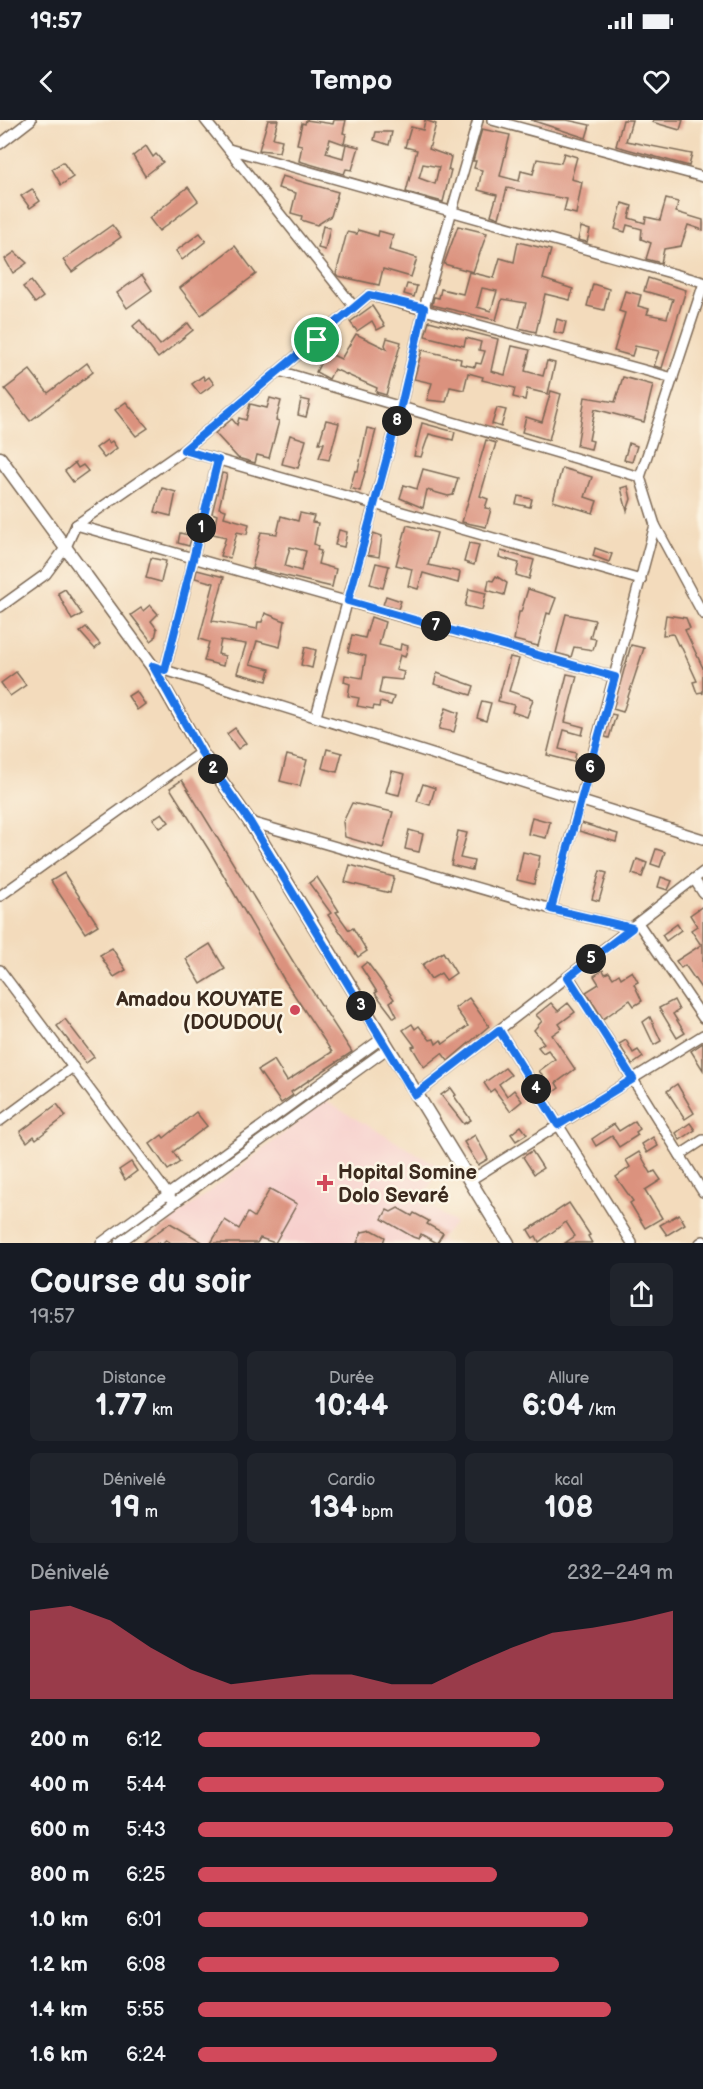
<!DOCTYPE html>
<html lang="fr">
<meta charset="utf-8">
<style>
body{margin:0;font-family:"Balsamiq Sans",sans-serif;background:#20242c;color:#f1f3f6;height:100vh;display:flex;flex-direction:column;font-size:22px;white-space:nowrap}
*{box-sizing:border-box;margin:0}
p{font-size:20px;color:#9ea1a6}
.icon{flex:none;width:33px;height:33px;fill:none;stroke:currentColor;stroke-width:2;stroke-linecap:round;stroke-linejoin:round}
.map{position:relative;height:1123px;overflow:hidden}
.panel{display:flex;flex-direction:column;background:#171b24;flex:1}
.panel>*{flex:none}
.pin{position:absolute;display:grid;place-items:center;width:51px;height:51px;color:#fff;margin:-26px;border:3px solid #fff;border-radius:50%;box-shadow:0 2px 6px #0007}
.km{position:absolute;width:30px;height:30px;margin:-15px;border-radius:50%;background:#222;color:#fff;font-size:16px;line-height:30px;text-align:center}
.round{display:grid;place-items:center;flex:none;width:63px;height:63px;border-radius:9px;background:#20242c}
.overview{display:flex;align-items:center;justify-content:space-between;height:102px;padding:0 30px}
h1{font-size:33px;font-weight:800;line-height:45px}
.stats{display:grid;grid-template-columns:repeat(3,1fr);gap:9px;height:102px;padding:6px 30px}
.stats div{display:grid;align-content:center;border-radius:9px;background:#20242c;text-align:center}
.stats b{font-size:30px;font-weight:800}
.stats small{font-size:16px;font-weight:400}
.stats p{font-size:16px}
.chart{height:168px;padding:12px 30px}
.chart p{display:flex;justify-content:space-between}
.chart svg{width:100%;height:108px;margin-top:6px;fill:#d1495b;opacity:.7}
ul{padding:0 30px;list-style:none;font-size:20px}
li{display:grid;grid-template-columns:96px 72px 1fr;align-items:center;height:45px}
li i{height:15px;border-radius:8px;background:#d1495b}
.status{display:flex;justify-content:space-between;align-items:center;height:42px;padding:0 30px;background:#171b24;direction:ltr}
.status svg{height:16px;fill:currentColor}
header{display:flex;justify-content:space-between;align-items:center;height:78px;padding:0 30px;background:#171b24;font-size:27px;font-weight:800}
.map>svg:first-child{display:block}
.built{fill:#f7d0cd}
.building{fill:#db927e;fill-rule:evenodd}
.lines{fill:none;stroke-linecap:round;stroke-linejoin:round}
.minor-casing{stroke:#7b6855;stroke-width:12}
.major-casing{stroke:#7b6855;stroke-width:15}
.minor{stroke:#fff;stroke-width:9}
.major{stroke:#fff;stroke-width:12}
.route-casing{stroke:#fff;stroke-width:12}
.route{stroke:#1a73e8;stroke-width:8}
.poi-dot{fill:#d1495b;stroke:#fcf5e5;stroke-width:2}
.labels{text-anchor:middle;stroke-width:5;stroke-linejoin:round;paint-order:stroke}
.poi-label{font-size:20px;font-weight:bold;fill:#3b2a1e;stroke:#fcf5e5;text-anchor:end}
</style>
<div class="status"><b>19:57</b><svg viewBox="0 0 49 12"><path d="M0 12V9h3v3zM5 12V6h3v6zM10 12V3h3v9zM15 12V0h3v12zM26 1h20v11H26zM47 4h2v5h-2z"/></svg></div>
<header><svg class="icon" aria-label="back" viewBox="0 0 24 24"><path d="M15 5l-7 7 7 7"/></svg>Tempo<svg class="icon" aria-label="heart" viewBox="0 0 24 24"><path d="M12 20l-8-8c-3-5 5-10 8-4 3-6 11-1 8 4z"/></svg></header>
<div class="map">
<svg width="703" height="1123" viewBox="0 0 703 1123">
<rect width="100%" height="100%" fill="#fcf5e5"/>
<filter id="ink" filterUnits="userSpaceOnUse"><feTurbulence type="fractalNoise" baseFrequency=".0167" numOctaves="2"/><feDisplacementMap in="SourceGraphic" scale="12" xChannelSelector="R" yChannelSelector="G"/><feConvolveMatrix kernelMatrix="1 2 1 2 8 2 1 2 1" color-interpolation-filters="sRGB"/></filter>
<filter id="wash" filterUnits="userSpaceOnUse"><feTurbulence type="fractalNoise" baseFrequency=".008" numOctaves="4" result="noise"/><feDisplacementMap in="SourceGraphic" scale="24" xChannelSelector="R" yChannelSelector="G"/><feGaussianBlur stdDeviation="1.35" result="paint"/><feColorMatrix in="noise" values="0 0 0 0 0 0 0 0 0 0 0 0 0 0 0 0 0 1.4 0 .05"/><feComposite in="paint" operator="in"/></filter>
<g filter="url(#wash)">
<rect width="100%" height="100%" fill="#f3dbbc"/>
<!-- built -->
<polygon class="built" points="325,981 440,1047 422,1080 455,1103 440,1119 446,1123 143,1123"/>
<g id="blocks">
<!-- building -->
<g class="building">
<polygon points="268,0 278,0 273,18 282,20 279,32 259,30"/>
<polygon points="306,0 333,4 334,0 346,0 343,13 346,14 344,24 330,19 326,33 343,38 346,24 359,27 352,50 346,49 344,54 299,41 302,25 297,24 302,3 305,4"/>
<path d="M425,0l11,4 -7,25 22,8 -3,13h3l-8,32 -37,-10 11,-42 -12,-3 6,-20 12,3zM423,44l16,3 -4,17 -16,-6z"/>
<polygon points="531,0 567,0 590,5 586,18"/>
<polygon points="623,0 632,0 626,21 692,34 689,46 616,26"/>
<polygon points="653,0 683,0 680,10 652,2"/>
<polygon points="482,9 510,15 500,56 519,61 521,51 533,54 537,39 561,43 564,33 577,37 571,59 582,62 576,94 564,91 567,79 507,68 499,98 491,95 497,75 478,70 482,50 474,48 476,41 473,41"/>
<polygon points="376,12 392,12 389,25 374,20"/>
<polygon points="146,26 153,37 156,34 163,42 145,56 133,36"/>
<polygon points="63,42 73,57 61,65 52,49"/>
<polygon points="282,56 338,72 331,96 317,105 301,100 302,96 291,93 296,73 278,68"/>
<polygon points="188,67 198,81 159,111 149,98"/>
<polygon points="32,69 40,81 30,88 21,76"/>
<polygon points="666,79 678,82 676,92 703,100 703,110 688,105 681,126 664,129 661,143 646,139 651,123 641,119 642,109 627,105 625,112 615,109 622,83 632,86 629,98 645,103 646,97 660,100"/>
<polygon points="112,105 121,117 72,152 63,140"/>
<polygon points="323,106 330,108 325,130 318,128"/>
<polygon points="458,106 487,113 473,152 444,144"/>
<polygon points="581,107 590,110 587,122 578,120"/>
<polygon points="358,110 378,116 379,111 393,115 389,130 417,138 411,157 383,149 379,165 338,156 336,154 347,112 357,114"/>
<polygon points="200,113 206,121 182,140 176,131"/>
<path d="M518,122l33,8 -8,29 30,10 -3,11 -25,-6 -9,38 -17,-4 7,-25 -24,-4 -6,21 -64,-15 2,-8 5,1 2,-9 22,5 6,-22 25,6 6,-20 14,4zM482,168l15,3 -6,20 -14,-4z"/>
<polygon points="235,126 256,154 201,195 180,168"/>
<polygon points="15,132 27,143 13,153 5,139"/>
<polygon points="142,155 152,170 127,188 117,173"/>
<polygon points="648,158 686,170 662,248 654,246 659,231 635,226 632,236 614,231 625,193 619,191 625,171 641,175 638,186 649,189 647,194 667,198 673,179 644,171"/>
<polygon points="31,161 43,177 35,183 23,167"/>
<polygon points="407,164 417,166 414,177 404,174"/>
<polygon points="593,164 609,169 604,190 587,186"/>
<polygon points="372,186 385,206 377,210 372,201 357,211 350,202"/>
<polygon points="557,199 566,202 563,214 554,212"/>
<polygon points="140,200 160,225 188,203 193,210 158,238 133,206"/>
<polygon points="429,201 498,219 491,251 505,255 512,226 530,230 525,251 543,256 547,241 555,243 548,274 527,269 525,280 513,277 515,268 482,260 483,257 468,253 464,270 450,267 446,282 427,280 432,263 414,259 422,230 461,239 460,244 475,247 476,243 481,244 485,231 479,230 481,222 466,218 464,226 425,216"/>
<polygon points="356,214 387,229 385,225 387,218 401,222 386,275 376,272 377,268 334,249 329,259 316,252 326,232 341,239"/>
<polygon points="87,243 93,252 30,301 5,269 30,250 48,273"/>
<polygon points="203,256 205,260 209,257 214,264 200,274 192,264"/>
<polygon points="623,257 653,265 644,302 595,289 589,320 593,321 591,329 577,326 585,277 615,282"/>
<polygon points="551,271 561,274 549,320 522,312 526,297 542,302"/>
<polygon points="270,278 281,281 276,300 279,301 269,338 257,335 255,343 238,338 215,313 232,299 237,305 239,298 246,300 250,284 267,288"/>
<polygon points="301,279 310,281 306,297 298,295"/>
<polygon points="126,282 148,308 136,316 115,290"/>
<polygon points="497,288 506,290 501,307 492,304"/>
<polygon points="326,300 339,303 329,340 319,338 324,323 319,323"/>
<polygon points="422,303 455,312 453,320 429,314 421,337 414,336"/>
<polygon points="367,308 376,310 360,371 350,368 355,351 358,351"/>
<polygon points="290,315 306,320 298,348 282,344"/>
<polygon points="107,320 109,323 112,321 117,328 104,338 96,328"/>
<polygon points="486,320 496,323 480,376 488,379 485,388 491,389 486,407 462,402"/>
<polygon points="629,323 637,326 632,342 624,340"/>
<polygon points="75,343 78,348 83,345 88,351 73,362 65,351"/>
<polygon points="562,348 592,357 585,377 597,381 593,393 553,381"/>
<polygon points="423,349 458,358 453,375 448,376 427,370 423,388 400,378 404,365 417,369"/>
<polygon points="222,353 227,354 219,388 226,390 224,397 249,404 247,414 237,412 230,438 220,436 226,417 213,414 217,395 212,393"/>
<polygon points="628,366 631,379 627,391 621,368"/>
<polygon points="162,368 176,372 171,396 155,392"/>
<polygon points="518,376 532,379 530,387 516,384"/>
<path d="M300,393l14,3 -2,6 6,1 -4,21 4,2 -1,4 4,1 -3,13 18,5 -4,18 -80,-19 9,-36 16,2 4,-18 17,5zM290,427l16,4 -5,20 -16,-5z"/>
<polygon points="407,405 437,413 428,445 460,452 458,463 423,453 418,469 408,466 412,449 396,445"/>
<polygon points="339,410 347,412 344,427 335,425"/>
<polygon points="180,413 192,416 189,426 178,423"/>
<polygon points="373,413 382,416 379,437 367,435"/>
<polygon points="469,423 479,425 474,445 464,442"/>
<polygon points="595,428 612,434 609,442 593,436"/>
<polygon points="501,431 534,440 529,459 516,455 519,443 499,437"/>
<polygon points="151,438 166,441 161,462 146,458"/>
<polygon points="376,443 389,446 383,468 370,464"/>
<polygon points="197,450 224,457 212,501 257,509 258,502 262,502 265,493 285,501 280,527 257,521 250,544 270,549 267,561 237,553 246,524 221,520 218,534 225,536 223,546 204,541 209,522 199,519 214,463 195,458"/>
<polygon points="496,456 507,463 504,475 487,470 489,460 493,461"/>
<polygon points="65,469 82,494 72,500 58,473"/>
<polygon points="469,469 486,473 482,490 465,486"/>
<polygon points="528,469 556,478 550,494 547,493 538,526 514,520 519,492 521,492"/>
<polygon points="386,476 401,481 398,489 383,485"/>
<polygon points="150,485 158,494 151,501 157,509 155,518 151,521 131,495 141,488 143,491"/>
<polygon points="566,494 595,500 590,518 596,519 593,530 574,527 571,537 556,533"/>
<polygon points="666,495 686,498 690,508 685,510 703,548 703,574 702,572 697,573 693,562 697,561 680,524 678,525 673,514 663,515"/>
<polygon points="371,497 385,502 379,525 400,530 401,524 408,526 405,537 400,535 396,550 404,552 402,560 382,558 379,573 394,577 391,585 380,582 379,587 374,586 373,589 357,586 359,578 348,576 350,564 344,562 345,555 362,558 366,536 348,532 352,515 365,518"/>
<polygon points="86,507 100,524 95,529 80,512"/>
<polygon points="631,525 644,528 623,592 613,589"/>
<polygon points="305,527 316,530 312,548 301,545"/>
<polygon points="510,537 519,539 509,571 533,579 527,597 512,592 514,585 498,581"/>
<polygon points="16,552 26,565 10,576 1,563"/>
<polygon points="437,553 474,566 471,575 434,564"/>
<polygon points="567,554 577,556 565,602 584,607 582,615 564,610 559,629 576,633 574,642 547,635"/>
<polygon points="136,571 145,584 137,590 128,576"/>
<polygon points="482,581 491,583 486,601 477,598"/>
<polygon points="446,588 459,593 454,612 439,609"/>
<polygon points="611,594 616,595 609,618 605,617"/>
<polygon points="235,608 246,623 238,629 227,614"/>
<polygon points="327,629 342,633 337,652 322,648"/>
<polygon points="287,635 307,640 300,666 280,661"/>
<polygon points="392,651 405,654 399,675 386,672"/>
<polygon points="182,660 294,843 352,932 291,972 293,975 281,983 258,950 274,940 287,961 332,932 283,858 209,730 170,668"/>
<polygon points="423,664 435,668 430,685 417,681"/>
<polygon points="352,683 393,692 383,728 345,717 343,702"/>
<polygon points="162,693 169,702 160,708 153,699"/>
<polygon points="532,697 550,702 546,718 528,714"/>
<polygon points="581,703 618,714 616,722 579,711"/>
<polygon points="409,710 423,714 419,732 405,729"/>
<polygon points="458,711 467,713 460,738 474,741 472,750 451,745"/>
<polygon points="656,729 665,732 660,747 651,744"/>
<polygon points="523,732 540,736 534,764 517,760"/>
<polygon points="637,739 647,743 642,757 632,754"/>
<polygon points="350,745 394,757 390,773 345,762"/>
<polygon points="600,751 607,753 599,781 592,779"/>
<polygon points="64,753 98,805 85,813 51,761"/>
<polygon points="317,757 339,791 336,792 349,810 353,808 367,831 358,837 328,795 331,793 309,763"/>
<polygon points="661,757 672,761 668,770 658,767"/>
<polygon points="703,786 703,871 685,845 681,848 676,841 701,825 691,810 697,806 690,795"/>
<polygon points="677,804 681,810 666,821 662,815"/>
<polygon points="210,824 225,849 201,864 186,839"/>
<polygon points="112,828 126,850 114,857 100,835"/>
<polygon points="443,832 456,853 446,860 441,853 431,859 422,845"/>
<polygon points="367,842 394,879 390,882 397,896 394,898 375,873 377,872 361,847"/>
<polygon points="603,850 605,854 609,852 613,858 619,854 621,858 632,851 638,862 634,864 642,881 634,886 630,880 603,899 586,872 599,864 594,856"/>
<polygon points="469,878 489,906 448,941 442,933 424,947 412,927 415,926 403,910 412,904 415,909 419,906 430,920 434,919 436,924 441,920 443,924 468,906 455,888"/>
<polygon points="674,880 679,890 673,894 685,913 677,918 659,888"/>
<polygon points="551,883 558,891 568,883 575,892 559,904 562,908 552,915 575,949 556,963 559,968 548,976 539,961 544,957 539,951 555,939 548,930 543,933 538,927 544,923 534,910 542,901 536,895"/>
<polygon points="650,897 661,921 654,925 643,902"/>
<polygon points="65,899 94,937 86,943 57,906"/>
<polygon points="626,920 633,933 638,930 643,937 632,945 619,924"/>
<polygon points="703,923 703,950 691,931"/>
<polygon points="505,948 511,955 499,964 507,976 514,970 522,981 510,991 494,969 490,972 484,963"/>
<polygon points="677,964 694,993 685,999 667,971"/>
<polygon points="451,968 456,975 454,976 471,1000 464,1004 441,975"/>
<polygon points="57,984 66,996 36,1019 34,1016 27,1022 20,1012"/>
<polygon points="196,992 207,1006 173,1032 180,1042 168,1050 150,1024 162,1015 164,1018"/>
<polygon points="635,1001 640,1009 636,1012 638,1015 619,1027 612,1016 596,1026 592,1019 614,1004 619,1011"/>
<polygon points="690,1003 695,1010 680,1020 676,1013"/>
<polygon points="521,1006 527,1014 516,1021 511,1014"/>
<polygon points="475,1015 488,1039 478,1045 464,1022"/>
<polygon points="653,1017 658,1026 647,1033 642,1024"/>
<polygon points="532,1031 543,1048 534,1054 523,1037"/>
<polygon points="639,1032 651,1053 655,1051 661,1060 645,1070 662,1098 645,1108 630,1083 633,1081 616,1057 630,1047 626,1040"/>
<polygon points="131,1042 137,1051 125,1060 119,1050"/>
<polygon points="270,1069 297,1084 275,1123 260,1118 257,1123 211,1123 225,1100 239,1109 248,1093 254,1097"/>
<polygon points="569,1083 590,1115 588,1116 592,1123 565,1123 575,1116 566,1102 539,1122 536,1116 533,1118 528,1110"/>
<polygon points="398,1088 412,1096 414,1093 429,1101 427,1104 443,1113 437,1123 421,1114 419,1119 413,1117 382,1099 387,1090 391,1092"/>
<polygon points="679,1094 685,1104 667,1115 660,1105"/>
<polygon points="170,1103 204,1123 171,1123 166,1120 162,1123 143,1123"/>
<polygon points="372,1110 385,1117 383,1123 357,1123 362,1112"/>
</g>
</g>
</g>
<g filter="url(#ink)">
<use href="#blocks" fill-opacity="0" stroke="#7b6855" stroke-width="1.5"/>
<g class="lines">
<!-- minor casing -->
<g class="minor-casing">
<g id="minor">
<polyline points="205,0 355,188"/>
<polyline points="492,0 703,57"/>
<polyline points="0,24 31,0"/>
<polyline points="229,29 703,162"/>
<polyline points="703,166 640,357 655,405 703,494"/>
<polyline points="279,251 640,357"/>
<polyline points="184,330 641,460"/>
<polyline points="76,405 615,557"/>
<polyline points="0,487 46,454 66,427 76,405 184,330 369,175 673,258"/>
<polyline points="152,546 703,719"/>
<polyline points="165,550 218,340"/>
<polyline points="316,596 401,286 424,188 478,0"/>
<polyline points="250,702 551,789 631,808"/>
<polyline points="694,759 703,773"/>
<polyline points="0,776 201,632"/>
<polyline points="551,789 655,405"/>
<polyline points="638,803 703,898"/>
<polyline points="0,850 171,1078"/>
<polyline points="569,857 703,1072"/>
<polyline points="499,910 632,1123"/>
<polyline points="415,975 703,752"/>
<polyline points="0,1001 73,947"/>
<polyline points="680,1035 703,1020"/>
<polyline points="469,1061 703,915"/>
<polyline points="101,1123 381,919"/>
<polyline points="119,1123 387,929"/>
<polyline points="700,1123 703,1121"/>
</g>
</g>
<!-- major casing -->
<g class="major-casing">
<polyline id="major" points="0,338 152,546 201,632 250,702 508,1123"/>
</g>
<!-- minor -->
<use href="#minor" class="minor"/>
<!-- major -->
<use href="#major" class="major"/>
</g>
</g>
<g class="lines" filter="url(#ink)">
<!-- route casing -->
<g class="route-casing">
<polygon id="route" points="369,175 424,188 401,286 348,481 615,557 551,789 632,808 568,857 633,959 558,1005 499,910 415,975 250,702 201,632 153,546 165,550 218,340 184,330"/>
</g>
<!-- route -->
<use href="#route" class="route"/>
</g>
<!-- markers -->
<g class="poi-dot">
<circle cx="295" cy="890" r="6"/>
<path d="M322 1054h6v6h6v6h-6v6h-6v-6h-6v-6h6z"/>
</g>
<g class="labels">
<!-- poi labels -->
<g class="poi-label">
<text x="283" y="886">Amadou KOUYATE<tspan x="283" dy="23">(DOUDOU(</tspan></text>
<text x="338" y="1059" text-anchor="start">Hopital Somine<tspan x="338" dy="23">Dolo Sevaré</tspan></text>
</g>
</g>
</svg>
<div class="pin" style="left:317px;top:220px;background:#1e9e55"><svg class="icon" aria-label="arrive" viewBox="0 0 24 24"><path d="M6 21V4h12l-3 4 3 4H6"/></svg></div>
<b class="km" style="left:201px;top:408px">1</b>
<b class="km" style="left:213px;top:649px">2</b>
<b class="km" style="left:361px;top:886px">3</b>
<b class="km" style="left:536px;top:969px">4</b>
<b class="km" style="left:591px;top:839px">5</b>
<b class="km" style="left:590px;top:648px">6</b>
<b class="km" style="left:436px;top:506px">7</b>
<b class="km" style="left:397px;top:301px">8</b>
</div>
<section class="panel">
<div class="overview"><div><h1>Course du soir</h1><p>19:57</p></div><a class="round"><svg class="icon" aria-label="share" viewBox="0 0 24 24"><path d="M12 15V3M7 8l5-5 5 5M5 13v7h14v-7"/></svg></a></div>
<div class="stats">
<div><p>Distance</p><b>1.77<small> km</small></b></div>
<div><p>Durée</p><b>10:44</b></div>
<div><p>Allure</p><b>6:04<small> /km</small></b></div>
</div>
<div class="stats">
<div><p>Dénivelé</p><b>19<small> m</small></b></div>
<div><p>Cardio</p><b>134<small> bpm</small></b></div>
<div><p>kcal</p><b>108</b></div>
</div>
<div class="chart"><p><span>Dénivelé</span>232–249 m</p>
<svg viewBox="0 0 160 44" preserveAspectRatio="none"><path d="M0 44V8L10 6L20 12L30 23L40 32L50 38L60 36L70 34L80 34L90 38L100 38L110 30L120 23L130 17L140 15L150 12L160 8V44z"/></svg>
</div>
<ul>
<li><b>200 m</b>6:12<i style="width:72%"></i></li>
<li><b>400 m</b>5:44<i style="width:98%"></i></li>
<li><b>600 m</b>5:43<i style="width:100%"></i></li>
<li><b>800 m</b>6:25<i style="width:63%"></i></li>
<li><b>1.0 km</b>6:01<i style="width:82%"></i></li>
<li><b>1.2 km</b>6:08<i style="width:76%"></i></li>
<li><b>1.4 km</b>5:55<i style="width:87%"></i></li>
<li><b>1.6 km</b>6:24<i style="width:63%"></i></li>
</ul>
</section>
